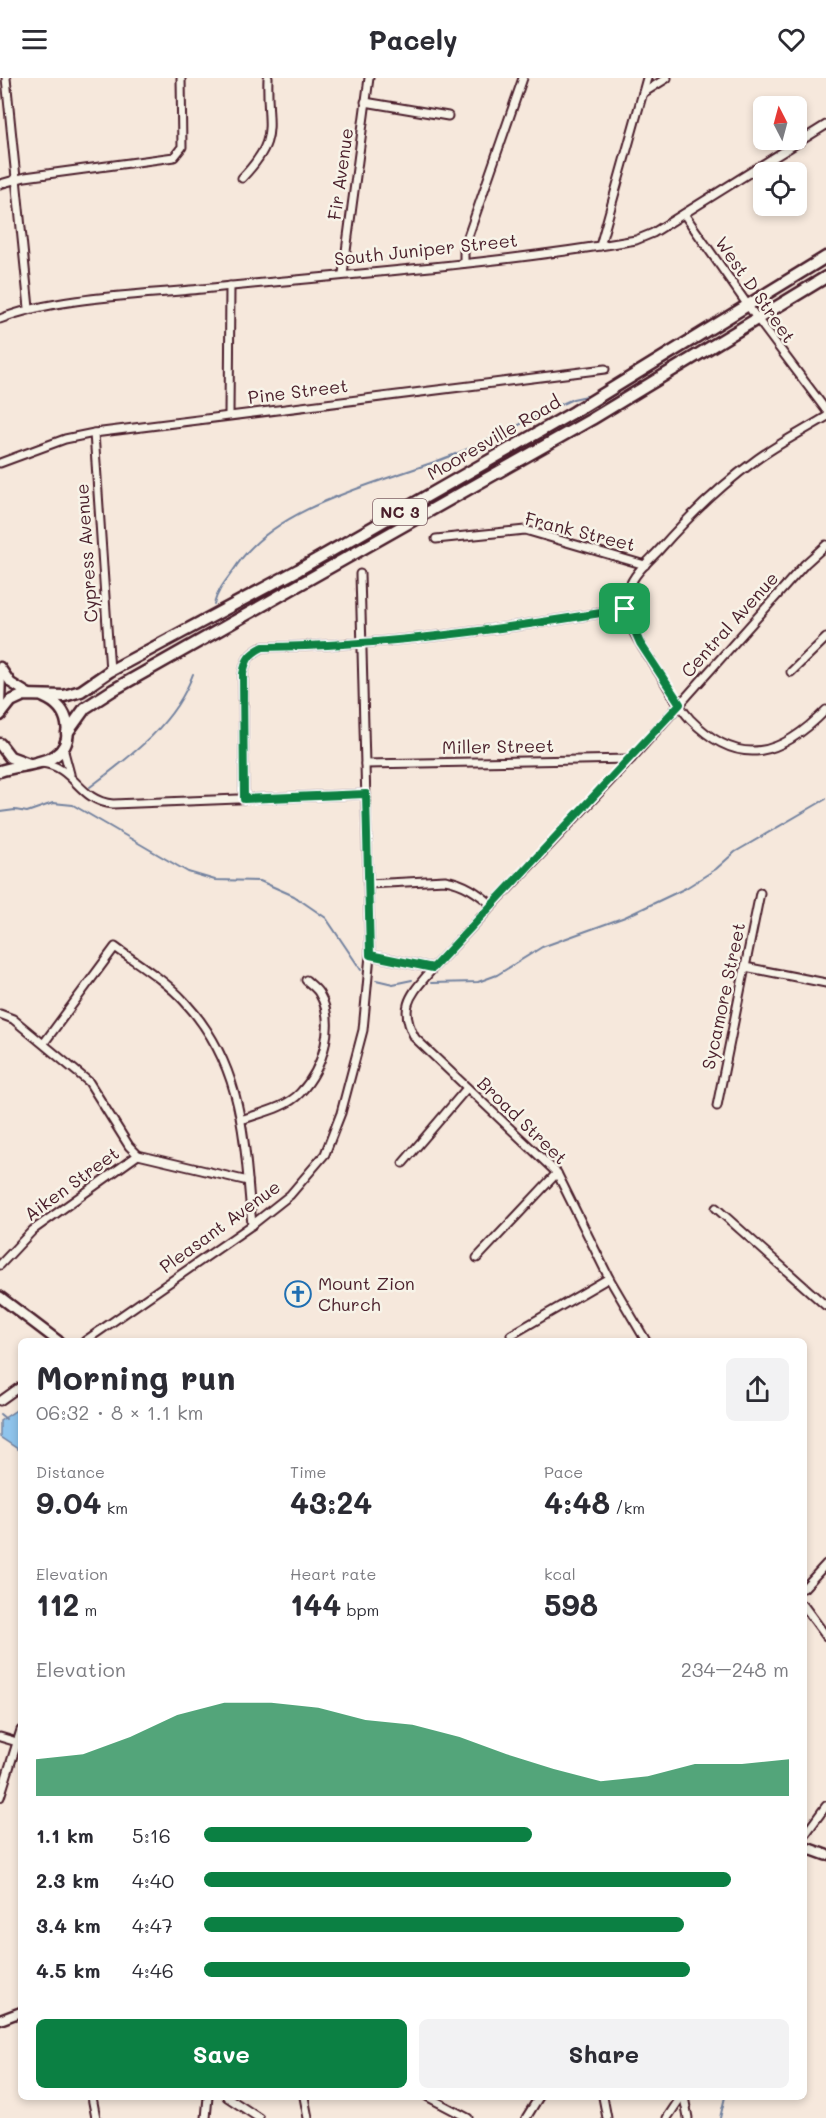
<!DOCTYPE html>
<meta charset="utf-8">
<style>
body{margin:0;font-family:Mali,sans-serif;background:#f2f2f3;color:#2b2b33;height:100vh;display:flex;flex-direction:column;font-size:22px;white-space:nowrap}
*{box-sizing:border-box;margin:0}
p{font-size:20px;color:#7c7c81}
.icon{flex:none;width:33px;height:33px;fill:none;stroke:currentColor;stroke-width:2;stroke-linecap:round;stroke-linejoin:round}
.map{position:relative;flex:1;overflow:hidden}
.panel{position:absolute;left:18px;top:1260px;width:789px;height:762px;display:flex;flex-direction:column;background:#fff;border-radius:9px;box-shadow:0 3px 9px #0003}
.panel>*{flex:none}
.needle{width:39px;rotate:354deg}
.fabs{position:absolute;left:753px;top:18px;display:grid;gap:12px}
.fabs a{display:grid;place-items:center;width:54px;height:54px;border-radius:9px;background:#fff;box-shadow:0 3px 9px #0003;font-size:30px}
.pin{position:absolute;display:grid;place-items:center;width:51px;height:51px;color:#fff;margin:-26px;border-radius:12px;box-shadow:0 3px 9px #0006}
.round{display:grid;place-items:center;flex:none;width:63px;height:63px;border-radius:9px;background:#f2f2f3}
.overview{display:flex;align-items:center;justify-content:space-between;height:102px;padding:0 18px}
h1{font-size:33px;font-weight:700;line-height:45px}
.stats{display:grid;grid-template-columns:repeat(3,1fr);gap:9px;height:102px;padding:6px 18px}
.stats div{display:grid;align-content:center}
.stats b{font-size:30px;font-weight:700}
.stats small{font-size:16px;font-weight:400}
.stats p{font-size:16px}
.chart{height:168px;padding:12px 18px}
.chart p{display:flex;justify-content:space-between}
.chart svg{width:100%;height:108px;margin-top:6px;fill:#0b8043;opacity:.7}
.action{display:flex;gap:12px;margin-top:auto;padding:12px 18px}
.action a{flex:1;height:69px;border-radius:9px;background:#0b8043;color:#fff;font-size:24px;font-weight:700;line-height:69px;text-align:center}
.action a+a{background:#f2f2f3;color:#2b2b33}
ul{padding:0 18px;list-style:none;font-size:20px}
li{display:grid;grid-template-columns:96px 72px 1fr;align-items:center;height:45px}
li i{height:15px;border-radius:8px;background:#0b8043}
header{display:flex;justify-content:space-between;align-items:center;height:78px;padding:0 18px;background:#fff;font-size:27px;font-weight:700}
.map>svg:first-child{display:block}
.water{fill:#8fc4ec;stroke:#73829f;stroke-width:1.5}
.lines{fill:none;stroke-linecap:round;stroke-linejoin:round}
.stream{stroke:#73829f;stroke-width:2}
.minor-casing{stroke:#4a1f2b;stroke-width:11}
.tertiary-casing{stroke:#4a1f2b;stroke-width:13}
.secondary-casing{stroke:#4a1f2b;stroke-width:14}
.primary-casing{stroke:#4a1f2b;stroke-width:15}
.minor{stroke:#f7f3e8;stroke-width:7}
.tertiary{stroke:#f7f3e8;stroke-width:8}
.secondary{stroke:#f7f3e8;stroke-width:9}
.primary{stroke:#f7f3e8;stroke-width:10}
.route-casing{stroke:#fff;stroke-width:12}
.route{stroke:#0b8043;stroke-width:8}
.labels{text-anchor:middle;stroke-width:5;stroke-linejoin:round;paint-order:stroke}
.shield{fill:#f7f3e8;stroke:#7e5f64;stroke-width:1.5}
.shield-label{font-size:16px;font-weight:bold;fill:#4a1f2b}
.street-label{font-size:18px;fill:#4a1f2b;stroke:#f7f3e8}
.poi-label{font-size:18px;fill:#4a1f2b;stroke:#f7f3e8;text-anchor:start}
</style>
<header><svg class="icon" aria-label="menu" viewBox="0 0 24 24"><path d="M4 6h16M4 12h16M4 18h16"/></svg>Pacely<svg class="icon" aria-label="heart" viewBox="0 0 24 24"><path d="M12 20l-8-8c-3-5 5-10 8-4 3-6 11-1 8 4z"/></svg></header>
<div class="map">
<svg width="826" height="2040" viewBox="0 0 826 2040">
<rect width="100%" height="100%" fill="#f6e8dc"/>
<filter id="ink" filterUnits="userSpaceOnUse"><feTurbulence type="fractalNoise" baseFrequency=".0167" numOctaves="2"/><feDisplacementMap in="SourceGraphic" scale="12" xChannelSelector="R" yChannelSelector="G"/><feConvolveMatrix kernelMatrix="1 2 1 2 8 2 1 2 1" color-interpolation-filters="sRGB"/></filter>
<g filter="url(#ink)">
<!-- water -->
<polygon class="water" points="21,1329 21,1373 0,1359 0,1343"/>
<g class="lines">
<!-- stream -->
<g class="stream">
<path d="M214,526c4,-16 14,-25 23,-39 40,-60 143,-82 208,-107 44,-16 85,-40 128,-59l14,-3"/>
<path d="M90,709c41,-31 85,-63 103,-113"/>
<polyline points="0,734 15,732 27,734 53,725 73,727 188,794 215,802 260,803 294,818 326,840 361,892"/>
<polyline points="376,902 393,906 412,902"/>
<polyline points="431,905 478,904 497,897 542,869 625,839 686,810 716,791 735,774 826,721"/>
<polyline points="0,1336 6,1341"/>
<polyline points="720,2040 725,2019"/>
</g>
<!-- minor casing -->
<g class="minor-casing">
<g id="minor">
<polyline points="6,0 29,230"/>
<polyline points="643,15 667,0"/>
<polyline points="365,24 448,38"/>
<path d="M242,100c39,-41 24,-50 26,-100"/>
<polyline points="0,106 25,99 174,79 182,69 181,0"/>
<polyline points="684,136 756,239 826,332"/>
<polyline points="600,168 647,0"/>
<polyline points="464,185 464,170 523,0"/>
<polyline points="343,196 369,0"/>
<path d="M0,241c56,-22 141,-24 202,-30 144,-15 291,-24 434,-49l17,-7 173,-108"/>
<polyline points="229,337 230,208"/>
<path d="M826,339c-23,14 -48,27 -70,43 -36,26 -67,56 -96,89 -11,12 -26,24 -31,39 -11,30 13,58 28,82 11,16 20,35 33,49 50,51 92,36 136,-9"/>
<polyline points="94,355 110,593"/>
<polyline points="0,385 65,361 94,355 605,291"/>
<polyline points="436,461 525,452 645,487"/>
<polyline points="791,594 826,560"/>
<polyline points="63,670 70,696"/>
<path d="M41,685c34,3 37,38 72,41l253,-10"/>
<polyline points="365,686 631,681"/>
<path d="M244,721l-1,-125c3,-15 6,-20 20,-27 121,-1 242,-18 362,-38"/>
<path d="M368,806l77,-4c19,3 33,13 47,25"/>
<polyline points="370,877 433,890 631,681 805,486 826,467"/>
<polyline points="745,889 826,905"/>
<path d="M433,890c-21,26 -36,37 -18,70l142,135 52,105 37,63"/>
<polyline points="0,936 13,941 89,1004 129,1068 138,1077 248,1103"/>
<path d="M44,965l71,-96c23,17 50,33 69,54 61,66 60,140 68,224"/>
<polyline points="717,1028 760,815"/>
<path d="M241,1042c19,-7 45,-12 59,-27 23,-24 37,-70 19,-100 -3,-5 -9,-9 -13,-13"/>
<polyline points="403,1085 467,1010"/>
<polyline points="716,1130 826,1228"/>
<polyline points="477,1180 557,1095"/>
<polyline points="0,1187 33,1152 138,1077"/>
<polyline points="511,1257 609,1200"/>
<polyline points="85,1263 252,1147 290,1117 325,1076 341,1035 363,952 370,877 360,496"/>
<polyline points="0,1323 21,1308"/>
<polyline points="804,1510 826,1486"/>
<polyline points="804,1528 826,1558"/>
<polyline points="0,1659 17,1664"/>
<polyline points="0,1719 21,1652"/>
<polyline points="804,1758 826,1728"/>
<polyline points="92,2019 96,2040"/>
<polyline points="227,2019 259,2040"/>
<polyline points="304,2019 308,2040"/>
<polyline points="428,2019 468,2040"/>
<polyline points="603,2019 607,2040"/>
<polyline points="684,2019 688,2040"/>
<polyline points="206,2040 208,2019"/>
<polyline points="526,2040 539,2019"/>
<polyline points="667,2040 681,2019"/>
</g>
</g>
<!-- tertiary casing -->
<g class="tertiary-casing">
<g id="tertiary">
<polyline points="0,589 11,605 29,616"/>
<polyline points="0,629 1,593"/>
<polyline points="0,1942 21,1934"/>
</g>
</g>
<!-- secondary casing -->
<g class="secondary-casing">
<g id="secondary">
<polyline points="0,1219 58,1263"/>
<polyline points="804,1769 826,1777"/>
</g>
</g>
<!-- primary casing -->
<g class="primary-casing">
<g id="primary">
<polyline points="0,637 11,623 24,617 64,618 81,613 110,593 298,492 574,334 826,179"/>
<polyline points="67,655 85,630 113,612 592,341 826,199"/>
<polyline points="0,666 10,679 29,686"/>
<path d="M0,693c26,-9 74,-4 67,-47 -2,-13 -11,-22 -23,-27"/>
</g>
</g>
<!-- minor -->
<use href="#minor" class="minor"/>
<!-- tertiary -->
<use href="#tertiary" class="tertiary"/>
<!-- secondary -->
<use href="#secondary" class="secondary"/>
<!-- primary -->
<use href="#primary" class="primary"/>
</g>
</g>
<g class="lines" filter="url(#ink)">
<!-- route casing -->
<g class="route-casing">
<path id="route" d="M625,531l15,34 40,61 -247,264 -63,-13 -4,-161 -122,5 -1,-125c3,-15 6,-20 20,-27 121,-1 242,-18 362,-38z"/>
</g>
<!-- route -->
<use href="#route" class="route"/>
</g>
<!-- icons -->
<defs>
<g id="church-ring" transform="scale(1.35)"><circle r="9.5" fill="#f7f3e8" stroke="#1f6fb2" stroke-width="1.5"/><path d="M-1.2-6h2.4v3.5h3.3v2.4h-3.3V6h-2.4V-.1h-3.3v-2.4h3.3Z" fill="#1f6fb2"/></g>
</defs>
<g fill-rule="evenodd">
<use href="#church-ring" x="298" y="1216"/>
</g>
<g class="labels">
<!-- shield labels -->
<rect class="shield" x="373" y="421" width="54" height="26" rx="4.5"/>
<g class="shield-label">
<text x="400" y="440">NC 3</text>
</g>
<!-- street labels -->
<g class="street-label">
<text transform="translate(341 96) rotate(-82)" y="6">Fir Avenue</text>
<text transform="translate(426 172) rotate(-6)" y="6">South Juniper Street</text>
<text transform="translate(755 212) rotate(55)" y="6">West D Street</text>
<text transform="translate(298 314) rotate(-7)" y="6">Pine Street</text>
<text transform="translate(494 360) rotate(-30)" y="6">Mooresville Road</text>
<text transform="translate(580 454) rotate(14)" y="6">Frank Street</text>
<text transform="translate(87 475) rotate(-94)" y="6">Cypress Avenue</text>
<text transform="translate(730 547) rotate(-48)" y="6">Central Avenue</text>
<text transform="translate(498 669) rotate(-1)" y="6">Miller Street</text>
<text transform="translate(724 918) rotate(-78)" y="6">Sycamore Street</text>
<text transform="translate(522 1043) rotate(44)" y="6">Broad Street</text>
<text transform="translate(72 1106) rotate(-36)" y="6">Aiken Street</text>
<text transform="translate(220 1149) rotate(-36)" y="6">Pleasant Avenue</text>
</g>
<!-- poi labels -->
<g class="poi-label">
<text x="318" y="1212">Mount Zion<tspan x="318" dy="21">Church</tspan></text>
</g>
</g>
</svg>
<div class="fabs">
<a><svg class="needle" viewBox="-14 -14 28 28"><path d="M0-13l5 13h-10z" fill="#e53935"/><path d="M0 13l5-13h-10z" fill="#7c7c81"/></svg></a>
<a><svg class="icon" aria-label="locate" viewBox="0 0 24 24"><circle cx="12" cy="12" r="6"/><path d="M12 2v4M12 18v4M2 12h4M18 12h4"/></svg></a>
</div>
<div class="pin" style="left:625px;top:531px;background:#1e9e55"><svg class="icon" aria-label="arrive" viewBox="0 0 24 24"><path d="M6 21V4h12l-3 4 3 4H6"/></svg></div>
<section class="panel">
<div class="overview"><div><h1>Morning run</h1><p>06:32 · 8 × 1.1 km</p></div><a class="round"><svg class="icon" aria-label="share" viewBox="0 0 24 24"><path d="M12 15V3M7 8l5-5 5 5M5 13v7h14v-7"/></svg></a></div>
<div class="stats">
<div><p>Distance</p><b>9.04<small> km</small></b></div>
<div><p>Time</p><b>43:24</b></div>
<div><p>Pace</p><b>4:48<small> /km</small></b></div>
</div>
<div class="stats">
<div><p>Elevation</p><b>112<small> m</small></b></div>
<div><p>Heart rate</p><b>144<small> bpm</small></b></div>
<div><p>kcal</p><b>598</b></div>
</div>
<div class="chart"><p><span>Elevation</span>234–248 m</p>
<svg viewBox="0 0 160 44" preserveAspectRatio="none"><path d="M0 44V29L10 27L20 20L30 11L40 6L50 6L60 8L70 13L80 15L90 20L100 27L110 33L120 38L130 36L140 31L150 31L160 29V44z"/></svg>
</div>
<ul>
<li><b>1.1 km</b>5:16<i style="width:56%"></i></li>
<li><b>2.3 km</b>4:40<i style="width:90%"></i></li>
<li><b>3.4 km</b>4:47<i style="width:82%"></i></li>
<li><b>4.5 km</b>4:46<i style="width:83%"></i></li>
</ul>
<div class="action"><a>Save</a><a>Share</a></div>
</section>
</div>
